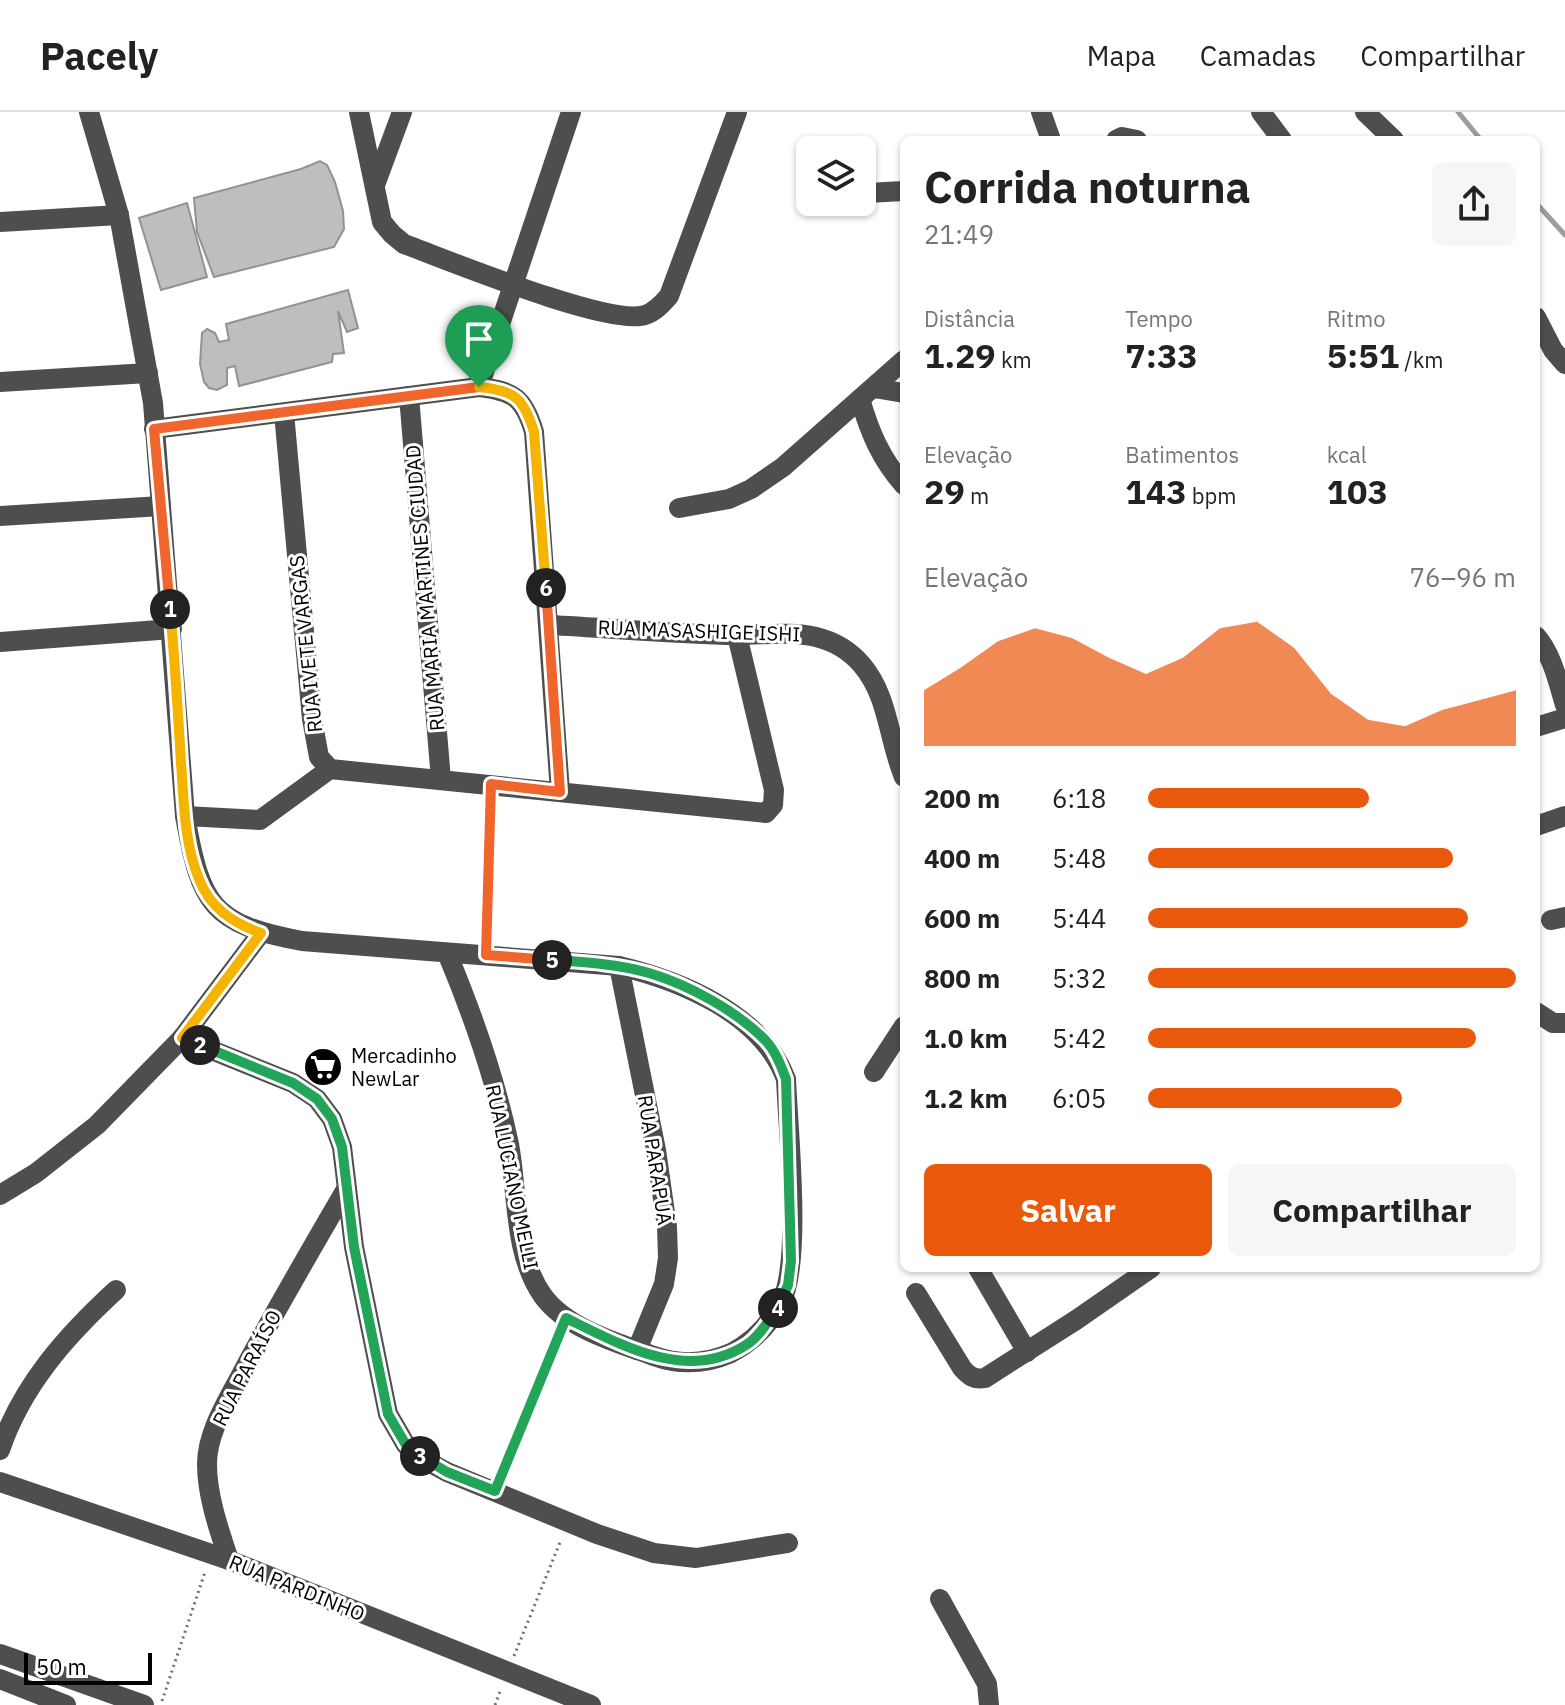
<!DOCTYPE html>
<html lang="pt">
<meta charset="utf-8">
<style>
body{margin:0;font-family:"IBM Plex Sans",sans-serif;background:#f6f6f6;color:#222;height:100vh;display:flex;flex-direction:column;font-size:30px;white-space:nowrap}
*{box-sizing:border-box;margin:0}
p{font-size:26px;color:#767676}
.icon{flex:none;width:44px;height:44px;fill:none;stroke:currentColor;stroke-width:2;stroke-linecap:round;stroke-linejoin:round}
.map{position:relative;flex:1;overflow:hidden}
.sheet{position:absolute;left:900px;top:24px;width:640px;height:1136px;display:flex;flex-direction:column;background:#fff;border-radius:12px;box-shadow:0 2px 6px #0004}
.sheet>*{flex:none}
.controls{position:absolute;left:796px;top:24px;display:grid;gap:16px}
.controls a{display:grid;place-items:center;width:80px;height:80px;border-radius:12px;background:#fff;box-shadow:0 2px 6px #0004;font-size:40px}
.scale{position:absolute;left:24px;bottom:20px;width:128px;box-sizing:border-box;padding-left:8px;border:4px solid #000;border-top:0;font-size:22px;line-height:28px;white-space:nowrap;color:#000;-webkit-text-stroke:6px #fff;paint-order:stroke}
.pin{position:absolute;display:grid;place-items:center;width:68px;height:68px;color:#fff;margin:-82px -34px;border-radius:50% 50% 50% 0;rotate:-45deg;box-shadow:0 0 8px #0007}
.pin .icon{rotate:45deg}
.km{position:absolute;width:40px;height:40px;margin:-20px;border-radius:50%;background:#222;color:#fff;font-size:22px;line-height:40px;text-align:center}
.round{display:grid;place-items:center;flex:none;width:84px;height:84px;border-radius:12px;background:#f6f6f6}
.summary{display:flex;align-items:center;justify-content:space-between;height:136px;padding:0 24px}
h1{font-size:44px;font-weight:800;line-height:60px}
.figures{display:grid;grid-template-columns:repeat(3,1fr);gap:12px;height:136px;padding:8px 24px}
.figures div{display:grid;align-content:center}
.figures b{font-size:34px;font-weight:800}
.figures small{font-size:22px;font-weight:400}
.figures p{font-size:22px}
.chart{height:224px;padding:16px 24px}
.chart p{display:flex;justify-content:space-between}
.chart svg{width:100%;height:144px;margin-top:8px;fill:#ea580c;opacity:.7}
.action{display:flex;gap:16px;margin-top:auto;padding:16px 24px}
.action a{flex:1;height:92px;border-radius:12px;background:#ea580c;color:#fff;font-size:32px;font-weight:800;line-height:92px;text-align:center}
.action a+a{background:#f6f6f6;color:#222}
ul{padding:0 24px;list-style:none;font-size:26px}
li{display:grid;grid-template-columns:128px 96px 1fr;align-items:center;height:60px}
li i{height:20px;border-radius:10px;background:#ea580c}
header{display:flex;align-items:center;gap:48px;box-sizing:border-box;height:112px;padding:0 40px;background:#fff;border-bottom:2px solid #e0e0e0}
header strong{font-size:38px}
nav{display:flex;gap:44px;margin-inline-start:auto;font-size:28px}
.map>svg:first-child{display:block}
.lines{fill:none;stroke-linecap:round;stroke-linejoin:round}
.stream{stroke:#9c9c9c;stroke-width:5}
.building{fill:#bebebe;stroke:#929292;stroke-width:2}
.path{stroke:#707070;stroke-width:3;stroke-dasharray:2 4;stroke-linecap:butt}
.minor{stroke:#4e4e4e;stroke-width:20}
.split-1-casing{stroke:#fff;stroke-width:16}
.split-2-casing{stroke:#fff;stroke-width:16}
.split-3-casing{stroke:#fff;stroke-width:16}
.split-4-casing{stroke:#fff;stroke-width:16}
.split-5-casing{stroke:#fff;stroke-width:16}
.split-6-casing{stroke:#fff;stroke-width:16}
.split-7-casing{stroke:#fff;stroke-width:16}
.split-1{stroke:#f0652b;stroke-width:10}
.split-2{stroke:#f5b400;stroke-width:10}
.split-3{stroke:#22a559;stroke-width:10}
.split-4{stroke:#22a559;stroke-width:10}
.split-5{stroke:#22a559;stroke-width:10}
.split-6{stroke:#f0652b;stroke-width:10}
.split-7{stroke:#f5b400;stroke-width:10}
.labels{text-anchor:middle;stroke-width:6;stroke-linejoin:round;paint-order:stroke}
.street-label{font-size:20px;fill:#000;stroke:#fff}
.poi-label{font-size:20px;fill:#000;stroke:#fff;text-anchor:start}
</style>
<header>
<strong>Pacely</strong>
<nav><a>Mapa</a><a>Camadas</a><a>Compartilhar</a></nav>
</header>
<div class="map">
<svg width="1565" height="1593" viewBox="0 0 1565 1593">
<rect width="100%" height="100%" fill="#fff"/>
<g class="lines">
<!-- stream -->
<g class="stream">
<polyline points="1458,0 1481,28"/>
<polyline points="1536,91 1565,123"/>
</g>
</g>
<!-- building -->
<g class="building">
<polygon points="320,49 327,53 335,70 343,99 344,117 334,135 214,165 197,120 194,86 301,57"/>
<polygon points="187,91 207,165 161,178 139,106"/>
<polygon points="348,178 358,216 347,220 338,199 344,241 333,242 332,250 239,274 235,254 227,256 227,273 217,278 209,276 204,270 200,252 202,221 207,217 215,221 219,230 229,228 226,212"/>
</g>
<g class="lines">
<!-- path -->
<g class="path">
<polyline points="487,825 490,692"/>
<polyline points="502,1362 559,1225"/>
<polyline points="514,1544 561,1428"/>
<polyline points="162,1589 205,1460"/>
<polyline points="495,1593 501,1577"/>
</g>
<!-- minor -->
<g class="minor">
<path d="M89,0l30,103 34,188 32,413c16,89 26,108 117,125l317,25c63,15 143,48 167,113 2,49 16,185 -5,223 -11,22 -29,40 -50,51 -25,11 -52,12 -77,3 -36,-13 -87,-27 -111,-60 -30,-42 -25,-104 -34,-152 -14,-66 -36,-129 -62,-191"/>
<path d="M359,0l23,110 10,12 12,10c41,15 206,83 241,71 10,-3 18,-12 24,-19l68,-184"/>
<polyline points="1041,0 1051,28"/>
<polyline points="1261,0 1282,28"/>
<polyline points="1365,0 1394,28"/>
<polyline points="1116,28 1122,25 1137,28"/>
<polyline points="375,73 402,0"/>
<polyline points="867,81 904,79"/>
<polyline points="0,110 119,103"/>
<polyline points="1536,205 1553,238 1565,252"/>
<polyline points="0,270 148,261"/>
<polyline points="479,275 571,0"/>
<polyline points="874,276 904,281"/>
<polyline points="409,284 441,668"/>
<path d="M860,287c10,34 21,60 44,86"/>
<polyline points="284,301 312,607 319,645 330,657 766,701 773,693 774,678 737,523"/>
<path d="M154,317l325,-42c35,4 45,11 55,45l26,360"/>
<polyline points="679,396 729,387 751,377 783,355 904,248"/>
<polyline points="0,404 161,394"/>
<path d="M549,513c62,3 125,9 188,10 27,0 53,-4 79,2 17,4 34,14 46,28 27,32 26,74 42,112"/>
<path d="M1536,524c16,18 22,46 29,69"/>
<polyline points="0,530 172,517"/>
<polyline points="1536,615 1565,606"/>
<polyline points="185,704 260,708 330,657"/>
<polyline points="1536,714 1565,704"/>
<polyline points="1551,808 1565,805"/>
<polyline points="619,854 656,1038 667,1115 668,1146 664,1172 637,1238"/>
<polyline points="1536,900 1553,911 1565,911"/>
<polyline points="182,926 293,971 317,987 332,1007 342,1035 354,1135 388,1302 406,1333 425,1348 447,1360 597,1422 654,1441 696,1446 788,1431"/>
<polyline points="874,960 904,914"/>
<polyline points="0,1083 36,1061 97,1013 182,926 261,821"/>
<polyline points="978,1156 1027,1240"/>
<path d="M916,1181l46,75c7,8 12,12 23,10l91,-58 75,-52"/>
<path d="M0,1338c22,-65 67,-115 116,-160"/>
<polyline points="0,1370 229,1448 591,1593"/>
<path d="M229,1448c-10,-30 -22,-64 -22,-96 0,-32 21,-64 35,-91 33,-62 68,-122 103,-182"/>
<polyline points="940,1487 987,1572 989,1593"/>
<polyline points="0,1542 144,1593"/>
<polyline points="0,1567 66,1593"/>
</g>
</g>
<g class="lines">
<!-- split-1 casing -->
<g class="split-1-casing">
<polyline id="split-1" points="170,497 154,317 479,275"/>
</g>
<!-- split-2 casing -->
<g class="split-2-casing">
<path id="split-2" d="M170,497c5,52 8,103 11,154 3,38 3,80 18,116 11,29 34,44 62,54l-79,105 18,7"/>
</g>
<!-- split-3 casing -->
<g class="split-3-casing">
<polyline id="split-3" points="200,933 293,971 317,987 332,1007 342,1035 354,1135 388,1302 406,1333 420,1344"/>
</g>
<!-- split-4 casing -->
<g class="split-4-casing">
<path id="split-4" d="M420,1344l27,16 48,19 71,-173c55,27 121,65 180,27 13,-8 23,-25 32,-37"/>
</g>
<!-- split-5 casing -->
<g class="split-5-casing">
<path id="split-5" d="M552,848c32,2 66,4 97,13 40,12 88,38 117,68 10,11 15,25 20,38l5,182 -3,24 -10,23"/>
</g>
<!-- split-6 casing -->
<g class="split-6-casing">
<polyline id="split-6" points="546,476 560,680 491,672 486,843 552,848"/>
</g>
<!-- split-7 casing -->
<g class="split-7-casing">
<path id="split-7" d="M479,275c35,3 45,11 55,45l12,156"/>
</g>
<!-- split-1 -->
<use href="#split-1" class="split-1"/>
<!-- split-2 -->
<use href="#split-2" class="split-2"/>
<!-- split-3 -->
<use href="#split-3" class="split-3"/>
<!-- split-4 -->
<use href="#split-4" class="split-4"/>
<!-- split-5 -->
<use href="#split-5" class="split-5"/>
<!-- split-6 -->
<use href="#split-6" class="split-6"/>
<!-- split-7 -->
<use href="#split-7" class="split-7"/>
</g>
<!-- icons -->
<defs>
<g id="supermarket-disc" transform="scale(2)"><circle r="9.5" fill="#000" stroke="#fff"/><path d="M-6-5.5h2.5l.6 2H6L4.5 2H-2.5L-4.4-4H-6ZM-1.5 3.2a1.3 1.3 0 1 0 .1 0ZM3 3.2a1.3 1.3 0 1 0 .1 0Z" fill="#fff"/></g>
</defs>
<g fill-rule="evenodd">
<use href="#supermarket-disc" x="323" y="955"/>
</g>
<g class="labels">
<!-- street labels -->
<g class="street-label">
<text transform="translate(425 476) rotate(-95)" y="7">RUA MARIA MARTINES CIUDAD</text>
<text transform="translate(699 519) rotate(2)" y="7">RUA MASASHIGE ISHI</text>
<text transform="translate(306 532) rotate(-96)" y="7">RUA IVETE VARGAS</text>
<text transform="translate(655 1048) rotate(81)" y="7">RUA PARAPUÃ</text>
<text transform="translate(512 1065) rotate(78)" y="7">RUA LUCIANO MELLI</text>
<text transform="translate(247 1256) rotate(-63)" y="7">RUA PARAÍSO</text>
<text transform="translate(297 1476) rotate(22)" y="7">RUA PARDINHO</text>
</g>
<!-- poi labels -->
<g class="poi-label">
<text x="351" y="951">Mercadinho<tspan x="351" dy="23">NewLar</tspan></text>
</g>
</g>
</svg>
<div class="controls">
<a><svg class="icon" aria-label="layers" viewBox="0 0 24 24"><path d="M12 4l9 5-9 5-9-5zM3 14l9 5 9-5"/></svg></a>
</div>
<div class="scale">50 m</div>
<div class="pin" style="left:479px;top:275px;background:#1e9e55"><svg class="icon" aria-label="arrive" viewBox="0 0 24 24"><path d="M6 21V4h12l-3 4 3 4H6"/></svg></div>
<b class="km" style="left:170px;top:497px">1</b>
<b class="km" style="left:200px;top:933px">2</b>
<b class="km" style="left:420px;top:1344px">3</b>
<b class="km" style="left:778px;top:1196px">4</b>
<b class="km" style="left:552px;top:848px">5</b>
<b class="km" style="left:546px;top:476px">6</b>
<section class="sheet">
<div class="summary"><div><h1>Corrida noturna</h1><p>21:49</p></div><a class="round"><svg class="icon" aria-label="share" viewBox="0 0 24 24"><path d="M12 15V3M7 8l5-5 5 5M5 13v7h14v-7"/></svg></a></div>
<div class="figures">
<div><p>Distância</p><b>1.29<small> km</small></b></div>
<div><p>Tempo</p><b>7:33</b></div>
<div><p>Ritmo</p><b>5:51<small> /km</small></b></div>
</div>
<div class="figures">
<div><p>Elevação</p><b>29<small> m</small></b></div>
<div><p>Batimentos</p><b>143<small> bpm</small></b></div>
<div><p>kcal</p><b>103</b></div>
</div>
<div class="chart"><p><span>Elevação</span>76–96 m</p>
<svg viewBox="0 0 160 44" preserveAspectRatio="none"><path d="M0 44V27L10 20L20 12L30 8L40 11L50 17L60 22L70 17L80 8L90 6L100 14L110 28L120 36L130 38L140 33L150 30L160 27V44z"/></svg>
</div>
<ul>
<li><b>200 m</b>6:18<i style="width:60%"></i></li>
<li><b>400 m</b>5:48<i style="width:83%"></i></li>
<li><b>600 m</b>5:44<i style="width:87%"></i></li>
<li><b>800 m</b>5:32<i style="width:100%"></i></li>
<li><b>1.0 km</b>5:42<i style="width:89%"></i></li>
<li><b>1.2 km</b>6:05<i style="width:69%"></i></li>
</ul>
<div class="action"><a>Salvar</a><a>Compartilhar</a></div>
</section>
</div>
